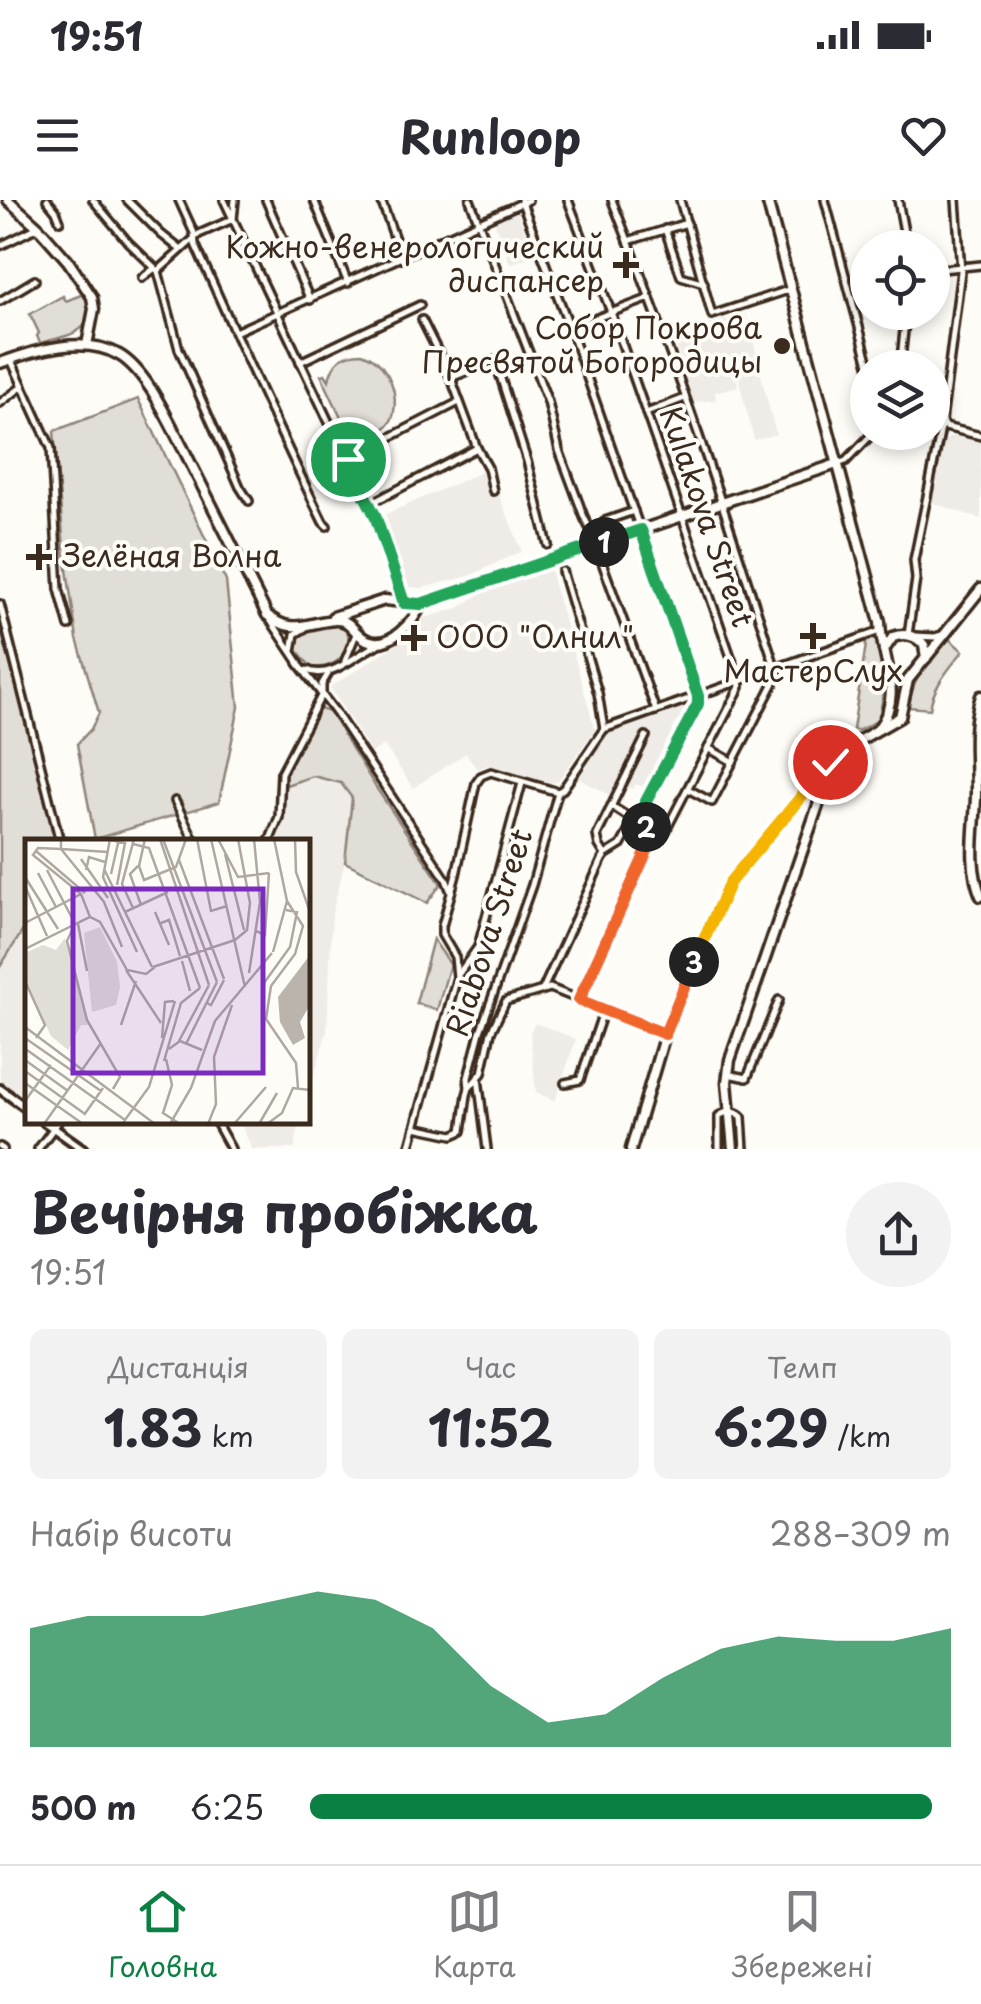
<!DOCTYPE html>
<html lang="uk">
<meta charset="utf-8">
<style>
body{margin:0;font-family:"Playpen Sans",sans-serif;background:#f2f2f3;color:#2b2b33;height:100vh;display:flex;flex-direction:column;font-size:38px;white-space:nowrap}
*{box-sizing:border-box;margin:0}
p{font-size:32px;color:#7c7c81}
.icon{flex:none;width:55px;height:55px;fill:none;stroke:currentColor;stroke-width:2;stroke-linecap:round;stroke-linejoin:round}
.map{position:relative;height:949px;overflow:hidden}
.sheet{display:flex;flex-direction:column;background:#fff;flex:1}
.sheet>*{flex:none}
.tools{position:absolute;left:850px;top:30px;display:grid;gap:20px}
.tools a{display:grid;place-items:center;width:100px;height:100px;border-radius:50%;background:#fff;box-shadow:0 5px 15px #0003;font-size:50px}
.pin{position:absolute;display:grid;place-items:center;width:85px;height:85px;color:#fff;margin:-42px;border:5px solid #fff;border-radius:50%;box-shadow:0 2px 10px #0007}
.km{position:absolute;width:50px;height:50px;margin:-25px;border-radius:50%;background:#222;color:#fff;font-size:28px;line-height:50px;text-align:center}
.round{display:grid;place-items:center;flex:none;width:105px;height:105px;border-radius:52px;background:#f2f2f3}
.head{display:flex;align-items:center;justify-content:space-between;height:170px;padding:0 30px}
h1{font-size:55px;font-weight:700;line-height:75px}
.figures{display:grid;grid-template-columns:repeat(3,1fr);gap:15px;height:170px;padding:10px 30px}
.figures div{display:grid;align-content:center;border-radius:15px;background:#f2f2f3;text-align:center}
.figures b{font-size:50px;font-weight:700}
.figures small{font-size:28px;font-weight:400}
.figures p{font-size:28px}
.chart{height:280px;padding:20px 30px}
.chart p{display:flex;justify-content:space-between}
.chart svg{width:100%;height:180px;margin-top:10px;fill:#0b8043;opacity:.7}
ul{padding:0 30px;list-style:none;font-size:32px}
li{display:grid;grid-template-columns:160px 120px 1fr;align-items:center;height:75px}
li i{height:25px;border-radius:12px;background:#0b8043}
.status{display:flex;justify-content:space-between;align-items:center;height:70px;padding:0 50px;background:#fff;direction:ltr}
.status svg{height:28px;fill:currentColor}
header{display:flex;justify-content:space-between;align-items:center;height:130px;padding:0 30px;background:#fff;font-size:45px;font-weight:700}
.dock{display:flex;justify-content:space-around;align-items:center;height:140px;border-top:2px solid #e1e1e2;background:#fff;font-size:28px;color:#7c7c81}
.dock a{display:grid;justify-items:center;gap:5px}
.dock .active{color:#0b8043}
.map>svg:first-child{display:block}
.built{fill:#efece7}
.green{fill:#e1ded7;stroke:#8e847a;stroke-width:2.5}
.lines{fill:none;stroke-linecap:round;stroke-linejoin:round}
.minor-casing{stroke:#3b2a1e;stroke-width:12}
.tertiary-casing{stroke:#3b2a1e;stroke-width:14}
.secondary-casing{stroke:#3b2a1e;stroke-width:15}
.minor{stroke:#fdfcf7;stroke-width:5}
.tertiary{stroke:#fdfcf7;stroke-width:6}
.secondary{stroke:#fdfcf7;stroke-width:8}
.split-1-casing{stroke:#fff;stroke-width:20}
.split-2-casing{stroke:#fff;stroke-width:20}
.split-3-casing{stroke:#fff;stroke-width:20}
.split-4-casing{stroke:#fff;stroke-width:20}
.split-1{stroke:#22a559;stroke-width:12}
.split-2{stroke:#22a559;stroke-width:12}
.split-3{stroke:#f0652b;stroke-width:12}
.split-4{stroke:#f5b400;stroke-width:12}
.poi-dot{fill:#3b2a1e;stroke:#fdfcf7;stroke-width:4}
.labels{text-anchor:middle;stroke-width:8;stroke-linejoin:round;paint-order:stroke}
.poi-label{font-size:30px;fill:#3b2a1e;stroke:#fdfcf7;text-anchor:end}
.street-label{font-size:30px;fill:#3b2a1e;stroke:#fdfcf7}
.inset-road{fill:none;stroke:#afa8a0;stroke-width:2.5}
.view{fill:#7b2cbf;fill-opacity:0.15;stroke:#7b2cbf;stroke-width:5}
.inset-edge{fill:none;stroke:#3b2a1e;stroke-width:5}
</style>
<div class="status"><b>19:51</b><svg viewBox="0 0 49 12"><path d="M0 12V9h3v3zM5 12V6h3v6zM10 12V3h3v9zM15 12V0h3v12zM26 1h20v11H26zM47 4h2v5h-2z"/></svg></div>
<header><svg class="icon" aria-label="menu" viewBox="0 0 24 24"><path d="M4 6h16M4 12h16M4 18h16"/></svg>Runloop<svg class="icon" aria-label="heart" viewBox="0 0 24 24"><path d="M12 20l-8-8c-3-5 5-10 8-4 3-6 11-1 8 4z"/></svg></header>
<div class="map">
<svg width="981" height="949" viewBox="0 0 981 949">
<rect width="100%" height="100%" fill="#fdfcf7"/>
<filter id="ink" filterUnits="userSpaceOnUse"><feTurbulence type="fractalNoise" baseFrequency=".01" numOctaves="2"/><feDisplacementMap in="SourceGraphic" scale="20" xChannelSelector="R" yChannelSelector="G"/><feConvolveMatrix kernelMatrix="1 2 1 2 8 2 1 2 1" color-interpolation-filters="sRGB"/></filter>
<g filter="url(#ink)">
<!-- built -->
<g class="built">
<polygon points="517,12 535,55 510,64 494,21"/>
<polygon points="746,114 759,164 735,171 738,186 715,192 716,200 694,202 676,146 699,135 711,133 710,124"/>
<polygon points="759,168 776,234 754,240 737,173"/>
<polygon points="952,236 981,241 981,319 930,302 942,243"/>
<polygon points="488,269 522,351 469,376 422,388 408,387 382,316"/>
<polygon points="550,370 595,530 557,582 549,584 488,565 477,569 466,553 413,588 384,545 371,553 330,487 422,428 420,426 424,418 459,408 478,395 478,390"/>
<polygon points="688,504 693,507 678,533 676,533 672,540 674,543 648,590 639,585 635,585 633,589 626,586 621,595 624,598 622,602 577,577 609,534"/>
<polygon points="313,576 341,583 352,598 345,662 332,713 327,831 308,896 308,642 274,642 283,621 286,585"/>
<polygon points="27,724 27,906 0,886 0,767"/>
<polygon points="535,823 576,839 555,901 536,892 530,833"/>
<polygon points="240,922 300,922 294,949 252,949"/>
</g>
<!-- green -->
<g class="green">
<path d="M86,93c14,39 -16,42 -46,50l-3,-7 2,-3 -9,-19 33,-18 3,5z"/>
<path d="M362,153c46,15 45,103 -11,73l4,10 -4,2 -30,-63 4,-1 4,6c4,-19 14,-27 33,-27z"/>
<polygon points="138,199 226,381 239,507 219,602 95,639 77,544 91,529 99,513 77,439 64,349 54,231"/>
<path d="M336,423l10,3c9,25 -10,44 -35,41l-14,-17 2,-13 6,-5z"/>
<polygon points="0,426 57,641 28,642 27,724 0,767"/>
<polygon points="869,436 876,436 885,483 879,520 857,531 853,529 867,438"/>
<path d="M949,439l14,12c-14,18 -30,35 -33,58l-22,-2c7,-35 18,-42 41,-68z"/>
<polygon points="320,509 330,512 375,586 441,684 427,703 345,662 352,598 341,583 313,576 286,585 284,574"/>
<polygon points="433,739 450,764 437,810 416,803"/>
</g>
<g class="lines">
<!-- minor casing -->
<g class="minor-casing">
<g id="minor">
<polyline points="47,0 56,11 60,21"/>
<polyline points="93,0 128,42 158,71"/>
<polyline points="127,0 161,34 181,50"/>
<path d="M179,0l15,33 1,11c42,93 83,186 128,278l4,4"/>
<polyline points="224,0 368,305 375,315 405,403"/>
<polyline points="266,0 310,100"/>
<polyline points="314,0 348,83"/>
<polyline points="381,0 402,59"/>
<polyline points="470,0 548,202 559,250 584,317 599,347 603,365 656,511"/>
<polyline points="521,0 570,128 698,496"/>
<polyline points="568,0 611,112 739,480 740,487 666,630 651,643 579,800"/>
<path d="M612,0c62,155 114,314 165,473v4l-65,125 -24,-13"/>
<polyline points="680,0 712,115 791,89"/>
<polyline points="825,0 870,168"/>
<polyline points="898,0 907,48"/>
<polyline points="665,29 681,76 704,83"/>
<polyline points="628,41 687,23"/>
<polyline points="0,46 38,27"/>
<polyline points="932,70 981,65"/>
<polyline points="158,71 179,149 240,287 249,301"/>
<polyline points="158,71 199,34 233,19 235,0"/>
<polyline points="142,78 155,68"/>
<polyline points="0,101 35,80"/>
<polyline points="422,120 451,178 477,248 488,268 493,291"/>
<polyline points="570,128 650,98"/>
<polyline points="235,132 528,0"/>
<polyline points="11,160 51,248 59,389 69,426"/>
<polyline points="300,162 420,105"/>
<polyline points="900,168 906,112"/>
<polyline points="451,178 495,160 527,261 548,345"/>
<polyline points="0,203 23,186"/>
<polyline points="646,213 685,198"/>
<polyline points="943,223 945,227 981,236"/>
<polyline points="346,260 459,202"/>
<polyline points="837,264 846,261 874,232"/>
<polyline points="368,305 477,248"/>
<polyline points="605,321 634,311"/>
<polyline points="562,371 598,493 604,529"/>
<polyline points="0,404 60,642"/>
<polyline points="269,418 299,463"/>
<polyline points="908,435 916,379 914,360 941,228 961,71 956,0"/>
<polyline points="914,436 935,437 942,435"/>
<polyline points="292,451 295,434 305,428"/>
<polyline points="345,461 356,434"/>
<polyline points="298,463 336,513 446,679 451,692"/>
<path d="M307,470c23,11 48,-15 70,-25"/>
<polyline points="708,548 733,562"/>
<polyline points="175,601 195,642"/>
<polyline points="611,606 658,636"/>
<polyline points="269,642 279,617 281,573 322,494 322,484 328,474"/>
<polyline points="605,655 599,645 597,635 646,536"/>
<polyline points="458,775 478,747 522,583"/>
<polyline points="543,789 602,660 605,655 621,645 698,504 698,496"/>
<polyline points="728,874 747,878 779,800"/>
<polyline points="478,878 487,949"/>
<polyline points="565,883 580,880 604,809"/>
<polyline points="469,888 468,878 480,832 532,685 558,592 563,589 604,529 880,431"/>
<polyline points="216,922 231,949"/>
<polyline points="415,927 453,935 462,931 467,895 469,888 482,873 491,832 506,801 550,788 665,834"/>
<polyline points="0,947 3,949"/>
<polyline points="38,949 58,922"/>
<polyline points="409,949 457,777 455,757 442,735 442,726 456,675 476,583 481,576 491,572 558,592"/>
<path d="M719,949v-33c7,-5 17,-6 23,1l2,32"/>
</g>
</g>
<!-- tertiary casing -->
<g class="tertiary-casing">
<g id="tertiary">
<polyline points="0,889 28,909"/>
<polyline points="45,922 83,949"/>
</g>
</g>
<!-- secondary casing -->
<g class="secondary-casing">
<g id="secondary">
<polyline points="8,0 38,27 68,61 92,97 94,109 87,145"/>
<path d="M767,0l113,422c1,37 25,72 -2,107"/>
<path d="M0,163c35,-13 85,-28 119,-8 28,16 50,67 65,95 28,55 55,110 83,165 26,21 40,7 68,5 17,-1 18,14 32,20 22,10 47,-18 54,-36"/>
<polyline points="333,417 385,400 421,404 837,264"/>
<path d="M884,450l9,-13c11,-4 23,-2 31,8l2,13"/>
<path d="M981,496c-10,31 -5,64 -5,97 0,34 -9,70 5,103"/>
<polyline points="631,949 665,834 683,787 730,682 830,562 846,548 900,517 908,480 981,389"/>
<polyline points="733,949 727,882 730,860 822,594 837,560"/>
</g>
</g>
<!-- minor -->
<use href="#minor" class="minor"/>
<!-- tertiary -->
<use href="#tertiary" class="tertiary"/>
<!-- secondary -->
<use href="#secondary" class="secondary"/>
</g>
</g>
<g class="lines" filter="url(#ink)">
<!-- split-1 casing -->
<g class="split-1-casing">
<polyline id="split-1" points="348,259 346,260 375,315 404,403 421,404 604,342"/>
</g>
<!-- split-2 casing -->
<g class="split-2-casing">
<polyline id="split-2" points="604,342 641,330 698,496 698,504 636,620 646,627"/>
</g>
<!-- split-3 casing -->
<g class="split-3-casing">
<polyline id="split-3" points="646,627 658,636 651,642 579,800 665,834 694,762"/>
</g>
<!-- split-4 casing -->
<g class="split-4-casing">
<polyline id="split-4" points="694,762 730,682 830,562"/>
</g>
<!-- split-1 -->
<use href="#split-1" class="split-1"/>
<!-- split-2 -->
<use href="#split-2" class="split-2"/>
<!-- split-3 -->
<use href="#split-3" class="split-3"/>
<!-- split-4 -->
<use href="#split-4" class="split-4"/>
</g>
<!-- markers -->
<g class="poi-dot">
<path d="M621 50h10v10h10v10h-10v10h-10v-10h-10v-10h10z"/>
<circle cx="782" cy="146" r="10"/>
<path d="M34 342h10v10h10v10h-10v10h-10v-10h-10v-10h10z"/>
<path d="M808 421h10v10h10v10h-10v10h-10v-10h-10v-10h10z"/>
<path d="M409 423h10v10h10v10h-10v10h-10v-10h-10v-10h10z"/>
</g>
<g class="labels">
<!-- poi labels -->
<g class="poi-label">
<text x="604" y="58">Кожно-венерологический<tspan x="604" dy="34">диспансер</tspan></text>
<text x="762" y="139">Собор Покрова<tspan x="762" dy="34">Пресвятой Богородицы</tspan></text>
<text x="62" y="367" text-anchor="start">Зелёная Волна</text>
<text x="436" y="448" text-anchor="start">ООО "Олнил"</text>
<text x="813" y="482" text-anchor="middle">МастерСлух</text>
</g>
<!-- street labels -->
<g class="street-label">
<text transform="translate(706 317) rotate(71)" y="10">Kulakova Street</text>
<text transform="translate(490 733) rotate(-72)" y="10">Riabova Street</text>
</g>
</g>
<!-- overview -->
<g transform="translate(25 639)">
<rect width="285" height="285" fill="#fdfcf7"/>
<path d="M75,88l17,35 3,25 -4,18 -24,7 -8,-79zM40,99l23,87h-7l-13,25 -17,-14 -26,-56v-27l18,-8 13,5z" fill="#e1ded7"/>
<path d="M285,116v50l-10,17 5,16 -12,7 -13,-23 -2,-25z" fill="#bbb4ad"/>
<path class="inset-road" d="M36,0v10l-23,-1 -5,7 48,39 9,23M85,0l-7,38 34,75M120,0l-6,27 5,14 32,-13 10,-28M135,0l49,146M138,0l54,143M172,0l14,72 16,-5M186,0l34,148M193,0l20,38 31,-4M270,0l1,33 14,40M85,1l15,3 -8,42M108,5l16,4 51,140M36,10l43,53 18,45M36,10l47,3M11,12l49,42M200,15l19,76M56,20l27,39M154,21l45,119M113,27l-8,8 11,31M79,30l48,98M22,31l26,50M61,31l3,-13 16,5M13,34l18,34M86,35l8,-35M0,38l33,52M0,47l22,50M262,62l16,25 -8,28 -24,32 -5,33 30,44 2,25M108,69l-11,-24 12,-45M100,73l43,-20M130,73l14,33M0,84l56,-29M136,84l8,-3 11,36M53,85l9,47M48,89l-6,13 20,79 33,57 -7,12M231,92l9,4 4,-62M210,101l12,-10 3,-27 -12,-64M0,110l65,-32 10,5 27,48 19,4 9,-7M248,113l14,-51 -13,-62M157,122l8,30M128,128l82,-27M101,131l35,53M224,134l11,-71 -6,-63M0,142l20,44 -9,13M182,164l4,2 13,-25M237,179l2,-35 26,-36 7,-35 -11,-2M96,186l15,-44M0,188l130,97M0,199l76,53M137,199l3,-36 9,-1M154,202l30,-56M161,205l31,-62M144,210l11,-8 22,9M2,211l98,70M141,220l6,26 -9,28 17,11M0,221l43,31M139,222l17,-58 19,-15M0,232l60,43M0,244l58,41M0,262l26,-36M59,276l19,-27M19,285l57,-81M97,285l27,-37 26,-86M145,285l21,-36 24,-67 57,-68M183,285l8,-20 -2,-47 18,-52M209,285l32,-37M234,285l18,-31M242,285l15,-11 11,-25 17,2"/>
<path class="view" d="M48,50h190v184h-190z"/>
<rect width="285" height="285" class="inset-edge"/>
</g>
</svg>
<div class="tools">
<a><svg class="icon" aria-label="locate" viewBox="0 0 24 24"><circle cx="12" cy="12" r="6"/><path d="M12 2v4M12 18v4M2 12h4M18 12h4"/></svg></a>
<a><svg class="icon" aria-label="layers" viewBox="0 0 24 24"><path d="M12 4l9 5-9 5-9-5zM3 14l9 5 9-5"/></svg></a>
</div>
<div class="pin" style="left:348px;top:259px;background:#1e9e55"><svg class="icon" aria-label="arrive" viewBox="0 0 24 24"><path d="M6 21V4h12l-3 4 3 4H6"/></svg></div>
<div class="pin" style="left:830px;top:562px;background:#d93025"><svg class="icon" aria-label="check" viewBox="0 0 24 24"><path d="M5 12l5 5 9-10"/></svg></div>
<b class="km" style="left:604px;top:342px">1</b>
<b class="km" style="left:646px;top:627px">2</b>
<b class="km" style="left:694px;top:762px">3</b>
</div>
<section class="sheet">
<div class="head"><div><h1>Вечірня пробіжка</h1><p>19:51</p></div><a class="round"><svg class="icon" aria-label="share" viewBox="0 0 24 24"><path d="M12 15V3M7 8l5-5 5 5M5 13v7h14v-7"/></svg></a></div>
<div class="figures">
<div><p>Дистанція</p><b>1.83<small> km</small></b></div>
<div><p>Час</p><b>11:52</b></div>
<div><p>Темп</p><b>6:29<small> /km</small></b></div>
</div>
<div class="chart"><p><span>Набір висоти</span>288–309 m</p>
<svg viewBox="0 0 160 44" preserveAspectRatio="none"><path d="M0 44V15L10 12L20 12L30 12L40 9L50 6L60 8L70 15L80 29L90 38L100 36L110 27L120 20L130 17L140 18L150 18L160 15V44z"/></svg>
</div>
<ul>
<li><b>500 m</b>6:25<i style="width:97%"></i></li>
</ul>
</section>
<nav class="dock">
<a class="active"><svg class="icon" aria-label="home" viewBox="0 0 24 24"><path d="M3 11l9-7 9 7M6 9v11h12V9"/></svg>Головна</a>
<a><svg class="icon" aria-label="map" viewBox="0 0 24 24"><path d="M3 6l6-2 6 2 6-2v14l-6 2-6-2-6 2zM9 4v14M15 6v14"/></svg>Карта</a>
<a><svg class="icon" aria-label="saved" viewBox="0 0 24 24"><path d="M7 4h10v16l-5-4-5 4z"/></svg>Збережені</a>
</nav>
